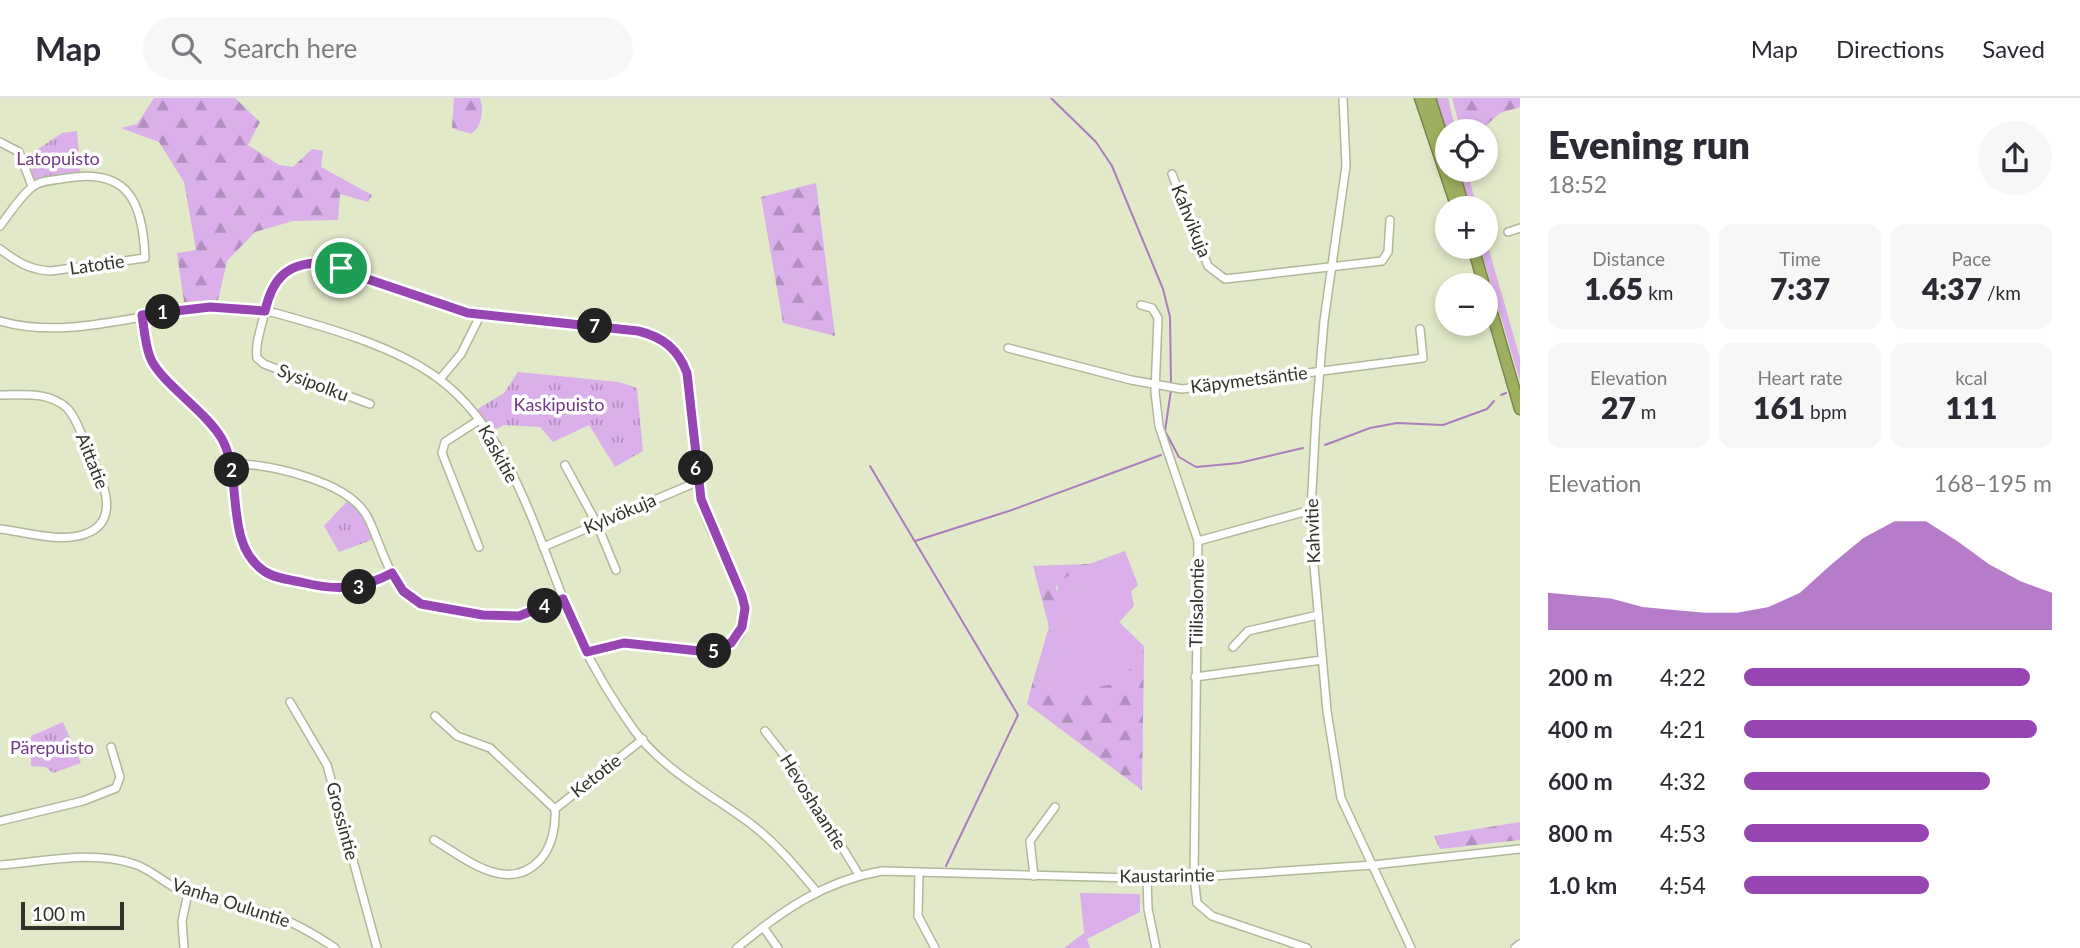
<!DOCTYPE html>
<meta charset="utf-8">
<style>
body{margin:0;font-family:Lato,sans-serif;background:#f7f7f7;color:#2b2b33;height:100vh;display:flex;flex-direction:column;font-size:26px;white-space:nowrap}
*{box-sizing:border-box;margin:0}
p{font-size:23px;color:#7c7c81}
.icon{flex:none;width:38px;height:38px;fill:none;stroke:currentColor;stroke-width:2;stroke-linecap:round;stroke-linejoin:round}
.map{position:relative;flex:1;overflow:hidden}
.side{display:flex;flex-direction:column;background:#fff;width:560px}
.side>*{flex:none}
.buttons{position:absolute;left:1435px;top:21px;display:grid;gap:14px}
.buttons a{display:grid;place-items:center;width:63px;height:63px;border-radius:50%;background:#fff;box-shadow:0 4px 10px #0003;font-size:35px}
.scale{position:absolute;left:21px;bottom:18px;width:103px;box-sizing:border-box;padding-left:7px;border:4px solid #313428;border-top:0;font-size:19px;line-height:24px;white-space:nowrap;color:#313428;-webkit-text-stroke:5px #fff;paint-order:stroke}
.pin{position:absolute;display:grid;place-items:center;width:60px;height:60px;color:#fff;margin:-30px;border:4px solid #fff;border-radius:50%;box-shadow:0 2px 7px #0007}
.km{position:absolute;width:35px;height:35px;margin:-18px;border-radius:50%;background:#222;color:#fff;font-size:19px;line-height:35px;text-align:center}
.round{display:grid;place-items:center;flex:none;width:74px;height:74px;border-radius:37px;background:#f7f7f7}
.overview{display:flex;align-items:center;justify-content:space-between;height:119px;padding:0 28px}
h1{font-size:38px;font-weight:800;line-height:52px}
.figures{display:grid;grid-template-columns:repeat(3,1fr);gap:10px;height:119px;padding:7px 28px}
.figures div{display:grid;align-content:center;border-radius:14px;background:#f7f7f7;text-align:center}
.figures b{font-size:30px;font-weight:800}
.figures small{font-size:19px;font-weight:400}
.figures p{font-size:19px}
.chart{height:196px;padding:14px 28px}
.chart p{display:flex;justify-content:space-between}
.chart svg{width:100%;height:126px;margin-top:7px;fill:#9845b4;opacity:.7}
ul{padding:0 28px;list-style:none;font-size:23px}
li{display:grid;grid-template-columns:112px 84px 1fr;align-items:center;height:52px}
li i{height:18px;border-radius:9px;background:#9845b4}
header{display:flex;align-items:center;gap:42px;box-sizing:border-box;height:98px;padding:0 35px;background:#fff;border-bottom:2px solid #e1e1e2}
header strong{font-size:33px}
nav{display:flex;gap:38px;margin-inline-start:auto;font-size:24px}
.search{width:490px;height:63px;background:#f7f7f7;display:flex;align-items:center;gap:18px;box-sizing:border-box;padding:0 24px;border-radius:38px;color:#7c7c81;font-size:26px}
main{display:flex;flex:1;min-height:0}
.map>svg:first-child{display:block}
.grass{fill:#daafea}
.forest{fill:url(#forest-firs)}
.park{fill:url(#park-tufts)}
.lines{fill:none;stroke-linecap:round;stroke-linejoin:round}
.stream{stroke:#ab7dbc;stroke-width:2}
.minor-casing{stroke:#b0b89a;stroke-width:10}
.highway-casing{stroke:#78844c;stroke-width:13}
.minor{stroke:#fff;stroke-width:7}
.highway{stroke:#9eaf5f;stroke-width:10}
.route-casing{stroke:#fff;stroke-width:14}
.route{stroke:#9845b4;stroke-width:9}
.labels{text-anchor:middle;stroke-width:7;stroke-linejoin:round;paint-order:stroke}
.park-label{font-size:18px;fill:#723987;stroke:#fff}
.street-label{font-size:18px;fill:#313428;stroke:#fff}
</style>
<header>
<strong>Map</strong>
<div class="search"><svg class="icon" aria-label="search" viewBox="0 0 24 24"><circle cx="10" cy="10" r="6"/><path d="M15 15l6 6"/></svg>Search here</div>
<nav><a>Map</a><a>Directions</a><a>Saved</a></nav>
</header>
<main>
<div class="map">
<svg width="1520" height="850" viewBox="0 0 1520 850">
<defs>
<pattern id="forest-firs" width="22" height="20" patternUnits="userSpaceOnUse" patternTransform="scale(1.75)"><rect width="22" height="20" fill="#daafea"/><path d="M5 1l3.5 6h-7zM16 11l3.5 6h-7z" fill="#b18fbe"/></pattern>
<pattern id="park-tufts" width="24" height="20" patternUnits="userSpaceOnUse" patternTransform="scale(1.75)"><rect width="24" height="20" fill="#daafea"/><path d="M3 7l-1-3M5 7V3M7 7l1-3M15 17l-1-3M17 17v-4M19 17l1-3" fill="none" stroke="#b18fbe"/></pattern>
</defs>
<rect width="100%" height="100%" fill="#e1e9c9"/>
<!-- grass -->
<g class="grass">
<polygon points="1434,0 1448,0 1456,33 1447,33 1447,43"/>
<polygon points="1456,72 1467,72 1477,110 1468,110"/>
<polygon points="1486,141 1520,260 1520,283 1480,149 1486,149"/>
<polygon points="1125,453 1138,487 1131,493 1134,508 1119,524 1144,548 1144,553 1117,586 1092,589 1073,602 1033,583 1049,529 1063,526 1057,485 1089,466"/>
<polygon points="1080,795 1140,796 1140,814 1087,841 1090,850 1064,850 1084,835"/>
</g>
<!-- forest -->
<g class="forest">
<polygon points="154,0 235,0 260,24 248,47 279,67 293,69 312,51 323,53 321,69 372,97 368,104 340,96 338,122 293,123 255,134 227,163 218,202 184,204 177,155 196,152 184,84 159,44 121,30 137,26"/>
<path d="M454,0h26c4,12 2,29 -9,36l-19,-6z"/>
<polygon points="1452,0 1520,0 1520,9 1500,15 1480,33 1461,33"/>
<polygon points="816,85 835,238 783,225 761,99"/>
<polygon points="1089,466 1057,485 1056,491 1067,503 1061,514 1063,526 1049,529 1033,468"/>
<polygon points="1144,553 1142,692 1027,606 1033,583 1073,602 1092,589 1117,586"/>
<polygon points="1520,724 1520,742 1440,751 1434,738"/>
</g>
<!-- park -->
<g class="park">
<polygon points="77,33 81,78 32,88 23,61 62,35"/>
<polygon points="518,274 619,284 637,290 643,353 615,369 589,327 553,344 540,329 504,327 489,335 473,314 504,295"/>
<polygon points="350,400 362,411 377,440 339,454 324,428"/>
<polygon points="63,624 81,665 53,675 46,669 31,668 31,638"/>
</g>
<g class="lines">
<!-- stream -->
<g class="stream">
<polyline points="1051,0 1096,44 1112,68 1163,191 1170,219 1171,286"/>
<polyline points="1171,292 1165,333 1179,359 1196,369 1239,365 1303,350"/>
<polyline points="1501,297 1506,295"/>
<polyline points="1325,347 1370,330 1397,325 1443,327 1487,311 1494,303"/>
<polyline points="870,368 1018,617 946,768"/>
<polyline points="915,443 1012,412 1161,357"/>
</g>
<!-- minor casing -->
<g class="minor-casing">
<g id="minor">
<polyline points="1343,0 1346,68 1324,223 1316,319 1311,412 1314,468 1327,613 1341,700 1411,850"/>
<polyline points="0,44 19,54 32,88"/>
<polyline points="1172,76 1208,168 1225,181 1382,163 1388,154 1390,122"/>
<path d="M0,128c10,-13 19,-28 31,-38 8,-8 25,-8 36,-10 62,-10 76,25 78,80l-94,13c-21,-1 -34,-9 -51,-22"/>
<polyline points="1508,134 1520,130"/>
<polyline points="1141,207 1152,210 1158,220 1155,294 1159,328 1198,443 1194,779 1197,805 1212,818 1307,850"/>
<path d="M142,217c2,13 3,29 8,42 10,26 58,55 73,84 21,39 1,102 41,130 11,8 27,9 41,12 33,8 57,6 87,-10"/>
<path d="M0,223c91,26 183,-32 275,-8 51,14 122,34 164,66 77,57 103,177 141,260 15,32 34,63 54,91 29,40 78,65 117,94 25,19 45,43 65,67"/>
<polyline points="1008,250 1131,282 1182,291 1423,260 1420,231"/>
<polyline points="440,281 461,256 480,218"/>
<path d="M0,297c23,0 48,-4 67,13 9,9 14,26 20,38 11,25 39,74 -2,88 -25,9 -59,-2 -85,-5"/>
<path d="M370,306l-106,-40 -7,-6c-2,-13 3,-26 6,-39 8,-39 20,-61 66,-55l139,49 170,18c74,17 49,110 62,166 8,34 29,66 42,99 19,84 -77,45 -119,47 -12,0 -24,5 -36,9"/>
<path d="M231,365c39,2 118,17 137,55 15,30 21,70 53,86l91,13 51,-18"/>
<polyline points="565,367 597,426 616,472"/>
<polyline points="1198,443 1311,412"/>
<polyline points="479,449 442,355 445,344 479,322"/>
<polyline points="543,449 697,384"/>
<polyline points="1233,549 1248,533 1318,517"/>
<polyline points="1195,579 1322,562"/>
<polyline points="290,604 327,667 377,850"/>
<polyline points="435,618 457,638 490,650 555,711"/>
<polyline points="765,633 794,670 859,777"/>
<polyline points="0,723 83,703 116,690 120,679 111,649"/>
<path d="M434,742c31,18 73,55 106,20 12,-13 16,-34 15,-51l88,-70"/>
<path d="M0,767c44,-3 90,-15 134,-1 20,6 35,25 57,30 62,14 88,16 144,54"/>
<polyline points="919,774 918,818 935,850"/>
<polyline points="1034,778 1030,743 1055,709"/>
<polyline points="1147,781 1148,811 1156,850"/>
<polyline points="763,829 778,850"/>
<polyline points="184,850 182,823 188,795"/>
<path d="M737,850c44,-37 87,-67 145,-77l287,8 204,-14 147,-16"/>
<polyline points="1515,850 1520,846"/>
</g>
</g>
<!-- highway casing -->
<g class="highway-casing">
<g id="highway">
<polyline points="1420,0 1457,110"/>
<polyline points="1430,0 1447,54"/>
<polyline points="1453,72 1464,110"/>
<polyline points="1473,149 1484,187"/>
<polyline points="1486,194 1520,311"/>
</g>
</g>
<!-- minor -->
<use href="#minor" class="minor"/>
<!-- highway -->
<use href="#highway" class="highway"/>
</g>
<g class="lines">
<!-- route casing -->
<g class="route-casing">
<path id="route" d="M320,165l148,50 170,18c25,6 40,18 49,42l14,126 41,97 3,12 -3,19 -11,16 -22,9 -85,-9 -37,9 -24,-53 -44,17 -36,-1 -62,-11 -18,-13 -11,-18c-30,16 -54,18 -87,10 -13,-3 -30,-4 -41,-12 -40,-27 -21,-91 -41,-130 -15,-29 -63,-58 -73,-84 -5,-13 -6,-29 -8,-42l68,-8 55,4c7,-31 21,-48 55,-48z"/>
</g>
<!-- route -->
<use href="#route" class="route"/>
</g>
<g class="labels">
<!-- park labels -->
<g class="park-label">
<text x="58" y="67">Latopuisto</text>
<text x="559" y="313">Kaskipuisto</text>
<text x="52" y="656">Pärepuisto</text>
</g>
<!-- street labels -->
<g class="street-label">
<text transform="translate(1191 123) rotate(68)" y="6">Kahvikuja</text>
<text transform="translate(97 167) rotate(-8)" y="6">Latotie</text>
<text transform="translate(1249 282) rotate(-7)" y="6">Käpymetsäntie</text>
<text transform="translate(313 285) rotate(21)" y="6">Sysipolku</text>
<text transform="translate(498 356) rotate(61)" y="6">Kaskitie</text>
<text transform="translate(92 363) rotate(68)" y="6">Aittatie</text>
<text transform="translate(620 416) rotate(-23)" y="6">Kylvökuja</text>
<text transform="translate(1313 433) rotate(-92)" y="6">Kahvitie</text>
<text transform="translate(1197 505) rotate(-89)" y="6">Tiilisalontie</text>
<text transform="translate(596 678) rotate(-38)" y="6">Ketotie</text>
<text transform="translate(813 704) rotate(58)" y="6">Hevoshaantie</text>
<text transform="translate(342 723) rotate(75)" y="6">Grossintie</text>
<text transform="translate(1167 778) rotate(-1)" y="6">Kaustarintie</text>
<text transform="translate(231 805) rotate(18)" y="6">Vanha Ouluntie</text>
</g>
</g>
</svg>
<div class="buttons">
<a><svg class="icon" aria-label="locate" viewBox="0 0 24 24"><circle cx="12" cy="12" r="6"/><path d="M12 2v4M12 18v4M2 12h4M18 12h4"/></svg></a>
<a>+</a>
<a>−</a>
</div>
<div class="scale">100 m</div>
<div class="pin" style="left:341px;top:170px;background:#1e9e55"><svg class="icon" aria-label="arrive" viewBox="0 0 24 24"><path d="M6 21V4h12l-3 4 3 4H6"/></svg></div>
<b class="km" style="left:163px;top:214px">1</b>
<b class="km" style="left:232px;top:372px">2</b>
<b class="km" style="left:359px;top:489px">3</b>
<b class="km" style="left:545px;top:508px">4</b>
<b class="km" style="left:714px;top:553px">5</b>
<b class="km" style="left:696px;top:370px">6</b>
<b class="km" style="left:595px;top:228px">7</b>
</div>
<section class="side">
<div class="overview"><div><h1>Evening run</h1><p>18:52</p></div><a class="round"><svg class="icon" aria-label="share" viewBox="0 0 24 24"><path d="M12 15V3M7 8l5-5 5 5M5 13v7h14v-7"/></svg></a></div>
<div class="figures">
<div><p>Distance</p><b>1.65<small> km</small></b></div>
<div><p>Time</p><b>7:37</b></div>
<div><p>Pace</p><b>4:37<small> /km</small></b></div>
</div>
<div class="figures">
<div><p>Elevation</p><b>27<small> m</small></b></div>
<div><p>Heart rate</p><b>161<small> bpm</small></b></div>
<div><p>kcal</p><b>111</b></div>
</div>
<div class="chart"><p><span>Elevation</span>168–195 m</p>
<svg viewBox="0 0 160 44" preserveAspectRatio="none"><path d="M0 44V31L10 32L20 33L30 36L40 37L50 38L60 38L70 36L80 31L90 21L100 12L110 6L120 6L130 13L140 21L150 27L160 31V44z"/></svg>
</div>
<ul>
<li><b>200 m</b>4:22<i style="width:93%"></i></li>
<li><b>400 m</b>4:21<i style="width:95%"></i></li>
<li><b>600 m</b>4:32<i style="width:80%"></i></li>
<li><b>800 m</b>4:53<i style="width:60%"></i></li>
<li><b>1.0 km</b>4:54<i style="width:60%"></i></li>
</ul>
</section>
</main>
